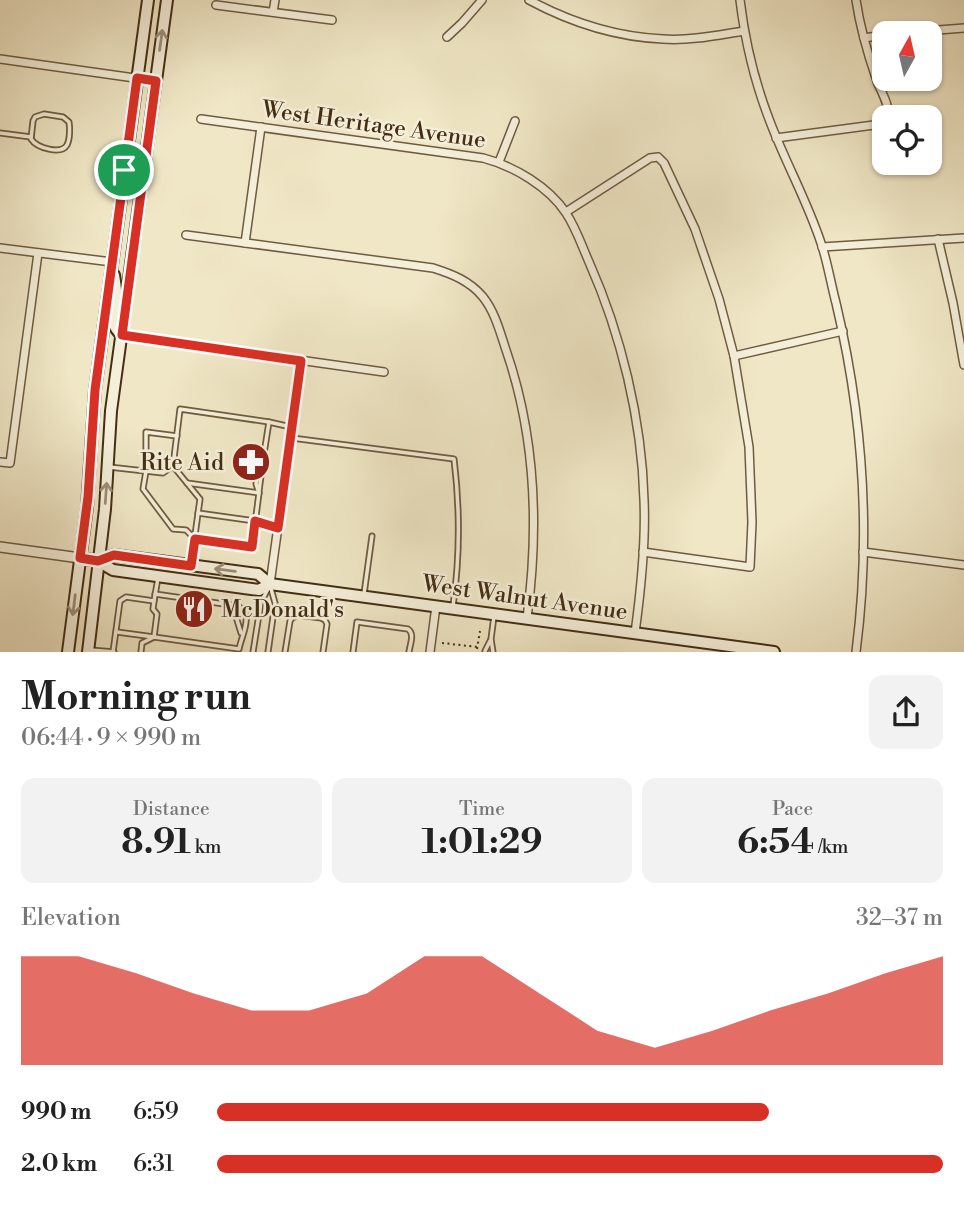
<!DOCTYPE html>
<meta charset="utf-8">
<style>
body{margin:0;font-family:"Libre Bodoni",serif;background:#f2f2f2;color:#222;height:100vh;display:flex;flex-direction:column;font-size:26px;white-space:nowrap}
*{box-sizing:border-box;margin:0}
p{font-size:23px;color:#767676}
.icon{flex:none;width:38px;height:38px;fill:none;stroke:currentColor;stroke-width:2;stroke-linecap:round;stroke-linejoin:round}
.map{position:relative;height:652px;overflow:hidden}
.side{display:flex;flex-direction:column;background:#fff;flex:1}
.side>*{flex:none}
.needle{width:46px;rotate:8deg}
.fabs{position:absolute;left:872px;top:21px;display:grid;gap:14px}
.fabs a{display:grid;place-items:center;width:70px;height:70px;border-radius:14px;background:#fff;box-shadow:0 2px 5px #0004;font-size:35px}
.pin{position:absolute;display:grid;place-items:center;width:60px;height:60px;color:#fff;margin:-30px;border:4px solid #fff;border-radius:50%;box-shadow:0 2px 7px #0007}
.round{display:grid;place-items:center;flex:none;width:74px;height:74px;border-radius:14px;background:#f2f2f2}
.headline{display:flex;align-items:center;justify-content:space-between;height:119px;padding:0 21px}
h1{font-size:38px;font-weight:700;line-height:52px}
.stats{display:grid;grid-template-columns:repeat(3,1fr);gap:10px;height:119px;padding:7px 21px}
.stats div{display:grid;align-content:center;border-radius:14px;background:#f2f2f2;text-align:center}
.stats b{font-size:35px;font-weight:700}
.stats small{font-size:19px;font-weight:400}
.stats p{font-size:19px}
.chart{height:196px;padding:14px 21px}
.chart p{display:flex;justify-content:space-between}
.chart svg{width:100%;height:126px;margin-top:7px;fill:#d93025;opacity:.7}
ul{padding:0 21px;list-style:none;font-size:23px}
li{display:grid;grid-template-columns:112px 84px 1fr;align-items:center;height:52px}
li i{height:18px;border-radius:9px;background:#d93025}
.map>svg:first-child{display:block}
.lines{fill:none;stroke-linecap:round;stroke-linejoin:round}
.service-casing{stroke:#6e5c40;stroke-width:7}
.minor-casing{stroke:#6e5c40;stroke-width:10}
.tertiary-casing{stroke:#6e5c40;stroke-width:12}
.secondary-casing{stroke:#432e14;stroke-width:14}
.path{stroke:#432e14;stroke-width:2;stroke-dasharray:2 3.5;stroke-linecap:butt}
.service{stroke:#f5efda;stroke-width:3.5}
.minor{stroke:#f5efda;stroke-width:7}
.tertiary{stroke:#f5efda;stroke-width:9}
.secondary{stroke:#f5efda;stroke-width:10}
.oneway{stroke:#9c8e77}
.route-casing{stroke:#fff;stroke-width:14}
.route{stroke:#d93025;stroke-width:9}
.labels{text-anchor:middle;stroke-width:5;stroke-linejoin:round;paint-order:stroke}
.street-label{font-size:23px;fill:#432e14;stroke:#f5efda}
.poi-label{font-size:23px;fill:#432e14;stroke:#f5efda;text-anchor:end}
</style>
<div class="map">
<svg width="964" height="652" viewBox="0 0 964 652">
<rect width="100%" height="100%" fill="#f0e7c6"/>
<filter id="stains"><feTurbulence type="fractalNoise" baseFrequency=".00286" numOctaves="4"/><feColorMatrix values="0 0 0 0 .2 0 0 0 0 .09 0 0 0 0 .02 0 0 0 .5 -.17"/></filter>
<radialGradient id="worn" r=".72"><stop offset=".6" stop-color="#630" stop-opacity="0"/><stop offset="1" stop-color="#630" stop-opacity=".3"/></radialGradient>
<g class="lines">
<!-- service casing -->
<g class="service-casing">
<g id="service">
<path d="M44,114l19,3 6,5c1,6 1,17 -2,23 -6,10 -30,3 -36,-6l2,-18 2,-4z"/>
<polyline points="0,133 31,137"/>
<polyline points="177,436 146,432 146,471 143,489 173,529 186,530 195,539 252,547 259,493 187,483"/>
<path d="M292,438l162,21c6,49 6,98 -1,147"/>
<polyline points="260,459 263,448"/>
<polyline points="263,460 269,422"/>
<polyline points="173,466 180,409 269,422 291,427"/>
<polyline points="109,467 163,473 173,466 200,499 191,564"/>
<polyline points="259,468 256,484 259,493"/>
<polyline points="259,491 262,468"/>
<polyline points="198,513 255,521 278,528"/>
<polyline points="364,594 372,536"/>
<polyline points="231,605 234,610 241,633"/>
<polyline points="117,632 154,637 157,614 153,609 154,601"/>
<polyline points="91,650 114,652"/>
<polyline points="485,651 490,641"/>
<polyline points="113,652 120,601 126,597 154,601 158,578"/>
<path d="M141,652l1,-9 12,-6 85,12c3,-15 15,-34 -1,-43l-83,-12"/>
<polyline points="253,652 261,602 268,589"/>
<polyline points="268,652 275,603 270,585"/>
<polyline points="285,652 290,621 292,618 298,615 321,618 325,620 327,624 323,652"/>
<path d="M353,652l4,-30 51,7c7,5 2,15 1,23"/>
<polyline points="493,652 491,639 494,616"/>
</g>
</g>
<!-- minor casing -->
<g class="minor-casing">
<g id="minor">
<path d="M529,0c41,22 88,37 134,39 27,2 55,-4 81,-8"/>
<path d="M740,0c5,41 14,80 29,119 16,43 39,83 53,127 6,19 9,38 14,57 27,114 35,233 20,349"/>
<path d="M856,0c4,27 12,55 21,81 4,11 13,24 11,36"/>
<polyline points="216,5 332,20"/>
<polyline points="273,12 275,0"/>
<polyline points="900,33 964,28"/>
<polyline points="447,37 462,23 482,0"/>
<polyline points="864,38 884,35"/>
<polyline points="0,59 156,81"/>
<path d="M201,119l282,39c31,8 66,29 83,55 10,15 16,33 23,49 32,72 53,158 55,238 2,44 -3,89 -9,133"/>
<polyline points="776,138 874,125 884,121"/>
<polyline points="499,162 515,121"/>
<polyline points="566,212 650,158 658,157 664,163 695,229 719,299 734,356 749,447 752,522 750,567 643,552"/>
<path d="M186,235l247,33c19,6 37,13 50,29 12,15 17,35 23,53 30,87 33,178 21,268"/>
<polyline points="938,239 953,303 964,365"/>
<polyline points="245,243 261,127"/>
<polyline points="822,247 964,238"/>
<polyline points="0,248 112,262"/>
<polyline points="122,335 384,372"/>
<polyline points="734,356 843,331"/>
<polyline points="0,462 10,463 38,253"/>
<polyline points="863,552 964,565"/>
<polyline points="270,584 301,361"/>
<polyline points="430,652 436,606"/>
</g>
</g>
<!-- tertiary casing -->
<g class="tertiary-casing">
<polyline id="tertiary" points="0,547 80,558"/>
</g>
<!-- secondary casing -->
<g class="secondary-casing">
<g id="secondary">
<path d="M114,275c1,6 2,12 2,17 0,16 -9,32 6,43"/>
<polyline points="80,558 98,561 113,570 259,590 270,584"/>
<polyline points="98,561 114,555 258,574 270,584 774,652"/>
<polyline points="68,652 87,507 95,390 148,0"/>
<polyline points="88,652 105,509 111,411 167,0"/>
</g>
</g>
<!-- path -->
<g class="path">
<polyline points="442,643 478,647"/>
<polyline points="477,649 480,631"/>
</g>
<!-- service -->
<use href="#service" class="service"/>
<!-- minor -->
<use href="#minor" class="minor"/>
<!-- tertiary -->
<use href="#tertiary" class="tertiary"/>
<!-- secondary -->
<use href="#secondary" class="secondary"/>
</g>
<!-- one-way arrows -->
<defs><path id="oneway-shaft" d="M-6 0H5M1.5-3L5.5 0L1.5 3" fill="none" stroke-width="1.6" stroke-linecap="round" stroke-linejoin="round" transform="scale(1.75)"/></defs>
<g class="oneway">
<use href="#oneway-shaft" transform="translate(161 40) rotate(-82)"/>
<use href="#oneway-shaft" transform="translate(106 493) rotate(-86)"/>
<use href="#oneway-shaft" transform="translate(225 570) rotate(-173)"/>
<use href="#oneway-shaft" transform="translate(74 605) rotate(97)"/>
</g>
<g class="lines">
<!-- route casing -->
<g class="route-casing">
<polygon id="route" points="137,78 156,81 122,335 301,361 278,528 255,521 252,547 195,539 191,566 114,555 98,561 80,558 88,497 95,390"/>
</g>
<!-- route -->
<use href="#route" class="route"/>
</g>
<!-- icons -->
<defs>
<g id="pharmacy-disc" transform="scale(2.0125)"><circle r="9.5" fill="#8f2418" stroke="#f5efda"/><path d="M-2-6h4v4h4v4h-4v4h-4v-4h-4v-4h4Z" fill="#fff"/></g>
<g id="restaurant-disc" transform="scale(2.0125)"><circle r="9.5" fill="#8f2418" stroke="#f5efda"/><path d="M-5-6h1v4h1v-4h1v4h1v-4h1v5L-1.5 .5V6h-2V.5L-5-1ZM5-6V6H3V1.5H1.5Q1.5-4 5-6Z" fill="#fff"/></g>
</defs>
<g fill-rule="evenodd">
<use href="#pharmacy-disc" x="251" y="462"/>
<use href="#restaurant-disc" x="194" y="609"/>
</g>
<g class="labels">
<!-- street labels -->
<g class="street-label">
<text transform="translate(374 124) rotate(8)" y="8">West Heritage Avenue</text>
<text transform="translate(525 597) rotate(8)" y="8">West Walnut Avenue</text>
</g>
<!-- poi labels -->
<g class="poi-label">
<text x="224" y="470">Rite Aid</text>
<text x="221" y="617" text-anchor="start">McDonald's</text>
</g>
</g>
<rect width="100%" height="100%" filter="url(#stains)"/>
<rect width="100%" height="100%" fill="url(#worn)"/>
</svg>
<div class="fabs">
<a><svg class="needle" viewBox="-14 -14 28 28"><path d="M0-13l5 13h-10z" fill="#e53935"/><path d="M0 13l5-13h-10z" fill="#767676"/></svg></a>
<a><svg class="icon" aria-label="locate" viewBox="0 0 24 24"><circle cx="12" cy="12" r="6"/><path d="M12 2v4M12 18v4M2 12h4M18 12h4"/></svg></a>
</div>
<div class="pin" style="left:124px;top:170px;background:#1e9e55"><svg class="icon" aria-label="arrive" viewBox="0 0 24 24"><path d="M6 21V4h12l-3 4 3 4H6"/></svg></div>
</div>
<section class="side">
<div class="headline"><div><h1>Morning run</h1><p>06:44 · 9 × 990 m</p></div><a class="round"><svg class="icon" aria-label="share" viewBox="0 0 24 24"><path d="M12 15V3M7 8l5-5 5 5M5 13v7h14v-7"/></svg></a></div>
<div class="stats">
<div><p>Distance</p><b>8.91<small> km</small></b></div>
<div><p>Time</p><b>1:01:29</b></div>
<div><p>Pace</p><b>6:54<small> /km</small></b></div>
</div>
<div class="chart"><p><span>Elevation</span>32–37 m</p>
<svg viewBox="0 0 160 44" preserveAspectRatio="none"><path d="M0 44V6L10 6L20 12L30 19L40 25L50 25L60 19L70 6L80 6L90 19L100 32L110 38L120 32L130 25L140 19L150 12L160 6V44z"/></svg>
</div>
<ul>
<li><b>990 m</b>6:59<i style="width:76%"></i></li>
<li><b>2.0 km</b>6:31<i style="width:100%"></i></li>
</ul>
</section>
